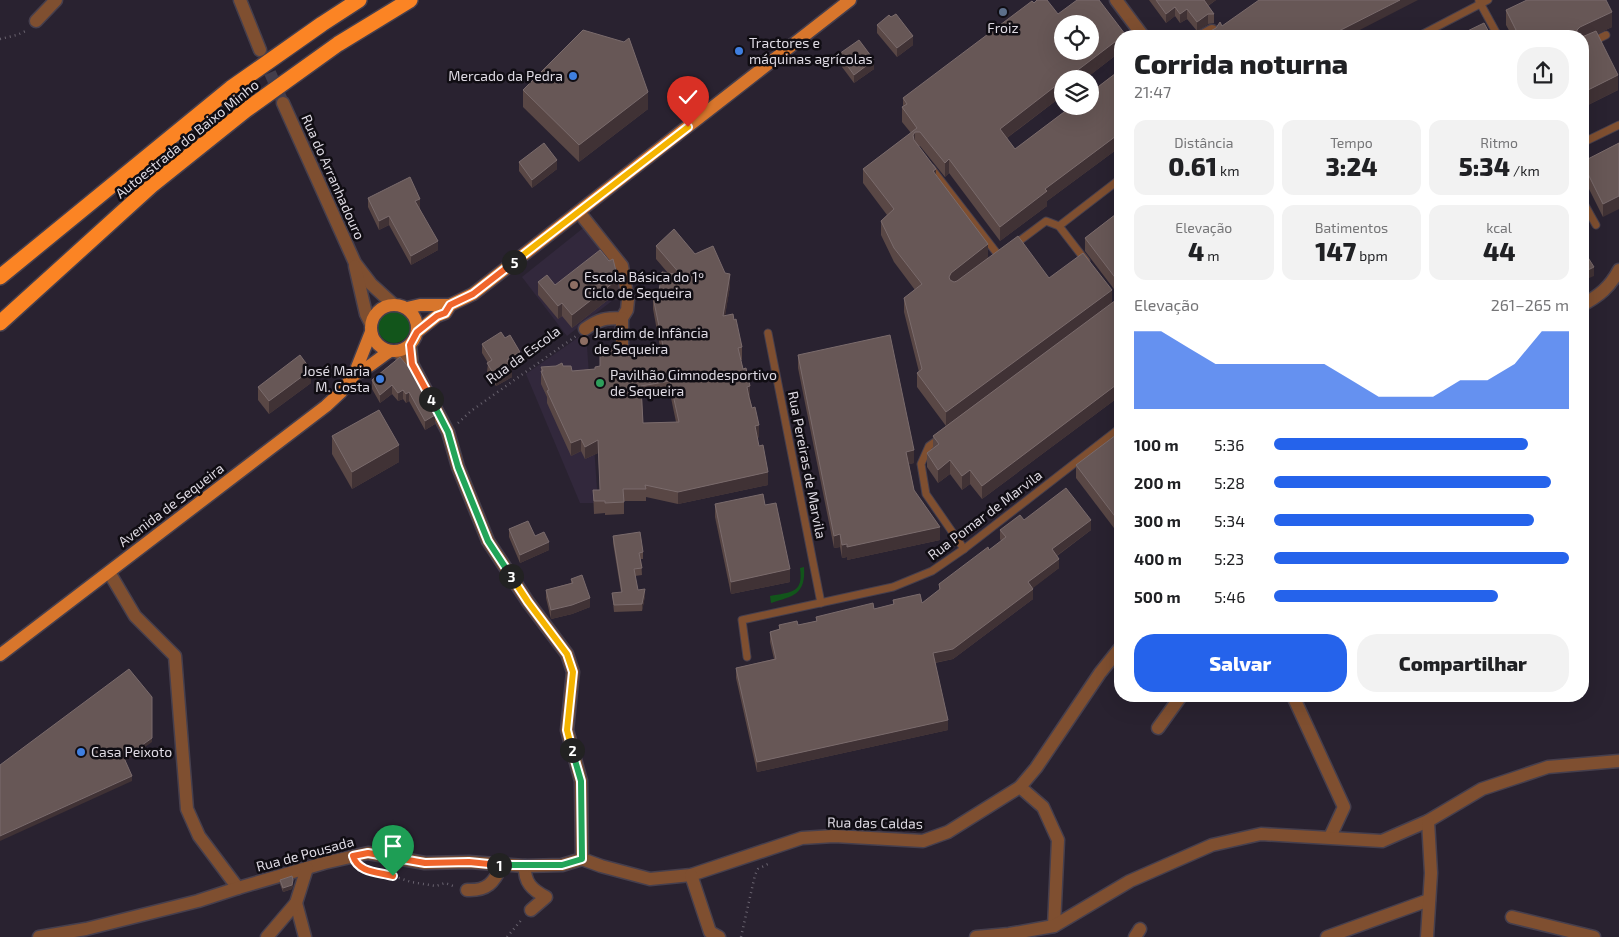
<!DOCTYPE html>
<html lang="pt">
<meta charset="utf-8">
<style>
body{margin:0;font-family:"Exo 2",sans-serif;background:#f2f2f2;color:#202124;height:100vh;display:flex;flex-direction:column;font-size:19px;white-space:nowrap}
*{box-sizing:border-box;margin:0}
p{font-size:16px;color:#757577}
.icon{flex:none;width:28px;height:28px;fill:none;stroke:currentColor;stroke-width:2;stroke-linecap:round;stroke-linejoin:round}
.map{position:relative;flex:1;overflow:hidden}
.panel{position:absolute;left:1114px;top:30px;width:475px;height:672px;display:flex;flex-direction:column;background:#fff;border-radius:20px;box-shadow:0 5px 20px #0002}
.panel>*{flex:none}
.tools{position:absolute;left:1054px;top:15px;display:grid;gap:10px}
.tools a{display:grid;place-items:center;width:45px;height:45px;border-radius:50%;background:#fff;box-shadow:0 5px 20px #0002;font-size:25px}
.pin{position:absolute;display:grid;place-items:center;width:42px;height:42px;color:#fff;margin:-51px -21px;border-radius:50% 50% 50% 0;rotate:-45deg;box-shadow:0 0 5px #0007}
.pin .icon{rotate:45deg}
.km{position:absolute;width:25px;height:25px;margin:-12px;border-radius:50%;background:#222;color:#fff;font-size:14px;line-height:25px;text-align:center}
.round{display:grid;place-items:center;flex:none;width:52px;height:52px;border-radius:20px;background:#f2f2f2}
.headline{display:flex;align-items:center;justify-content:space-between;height:85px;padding:0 20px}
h1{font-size:28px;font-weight:800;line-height:38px}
.figures{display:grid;grid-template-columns:repeat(3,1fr);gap:8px;height:85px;padding:5px 20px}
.figures div{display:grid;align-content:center;border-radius:12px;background:#f2f2f2;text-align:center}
.figures b{font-size:25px;font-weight:800}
.figures small{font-size:14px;font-weight:400}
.figures p{font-size:14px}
.chart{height:140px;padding:10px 20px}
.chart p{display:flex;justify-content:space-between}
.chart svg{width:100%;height:90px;margin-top:5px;fill:#2563eb;opacity:.7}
.cta{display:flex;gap:10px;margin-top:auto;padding:10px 20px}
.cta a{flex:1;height:58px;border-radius:20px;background:#2563eb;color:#fff;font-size:20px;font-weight:800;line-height:58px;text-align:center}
.cta a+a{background:#f2f2f2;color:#202124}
ul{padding:0 20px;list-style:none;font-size:16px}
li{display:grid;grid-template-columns:80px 60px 1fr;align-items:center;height:38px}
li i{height:12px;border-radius:6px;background:#2563eb}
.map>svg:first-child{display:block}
.built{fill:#32283c}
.green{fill:#12551b}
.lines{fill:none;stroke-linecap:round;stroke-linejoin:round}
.tertiary-tunnel{stroke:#443e4b;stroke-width:12;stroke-dasharray:12 6;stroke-linecap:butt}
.service-casing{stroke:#463f4d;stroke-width:9}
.minor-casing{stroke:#463f4d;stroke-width:15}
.tertiary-casing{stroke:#463f4d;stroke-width:15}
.primary-casing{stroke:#463f4d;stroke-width:15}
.motorway-casing{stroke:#463f4d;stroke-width:18}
.path{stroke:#69636f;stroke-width:2.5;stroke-dasharray:1 4;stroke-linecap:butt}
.service{stroke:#7f4f30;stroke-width:7}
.minor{stroke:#7f4f30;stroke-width:12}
.tertiary{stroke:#7f4f30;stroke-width:12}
.primary{stroke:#d8762c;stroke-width:12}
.motorway{stroke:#fb8424;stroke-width:15}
.wall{fill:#594745;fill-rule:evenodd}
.shaded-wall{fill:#403235}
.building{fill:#675756;stroke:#7a6b6c;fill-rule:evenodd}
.split-1-casing{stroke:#fff;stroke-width:10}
.split-2-casing{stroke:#fff;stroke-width:10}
.split-3-casing{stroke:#fff;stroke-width:10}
.split-4-casing{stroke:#fff;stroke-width:10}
.split-5-casing{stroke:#fff;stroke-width:10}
.split-6-casing{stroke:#fff;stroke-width:10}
.split-1{stroke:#f0652b;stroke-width:6}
.split-2{stroke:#22a559;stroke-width:6}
.split-3{stroke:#f5b400;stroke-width:6}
.split-4{stroke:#22a559;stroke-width:6}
.split-5{stroke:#f0652b;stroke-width:6}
.split-6{stroke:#f5b400;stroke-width:6}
.service-dot{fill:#5c6f8a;stroke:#100d13;stroke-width:2}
.shop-dot{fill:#3f7fe0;stroke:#100d13;stroke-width:2}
.education-dot{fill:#8d6e63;stroke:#100d13;stroke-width:2}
.leisure-dot{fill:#2e9e5b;stroke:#100d13;stroke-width:2}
.labels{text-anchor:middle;stroke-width:5;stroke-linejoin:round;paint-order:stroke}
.poi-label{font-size:14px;fill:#dedae3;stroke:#100d13;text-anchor:start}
.street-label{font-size:14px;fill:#dedae3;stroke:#100d13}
</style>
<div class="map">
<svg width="1619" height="937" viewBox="0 0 1619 937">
<rect width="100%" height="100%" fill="#292230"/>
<!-- built -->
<g class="built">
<polygon points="582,229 585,229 588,230 618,272 622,293 567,336 522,277"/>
<polygon points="586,332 598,503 580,503 526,374"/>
</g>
<!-- green -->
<g class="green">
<circle cx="394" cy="327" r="16"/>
<path d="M804,567c2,28 -11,29 -33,36l-1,-7c20,-4 34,-2 30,-28z"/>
</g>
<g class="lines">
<!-- tertiary-tunnel -->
<polyline class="tertiary-tunnel" points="263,56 283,103"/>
<!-- service casing -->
<g class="service-casing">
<g id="service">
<polyline points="1479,1 1498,36"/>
<polyline points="1419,36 1488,0"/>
<polyline points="1582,47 1606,35"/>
<polyline points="1582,143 1619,125"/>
<polyline points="931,168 999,256 1002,254"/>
<polyline points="1582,200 1596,225"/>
<polyline points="1059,226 1086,261"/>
<polyline points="1014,245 1046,221 1059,226 1120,179"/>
<polyline points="768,333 821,603"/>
<polyline points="939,439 929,446 921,464 926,494 964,549"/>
<polyline points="747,657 742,620 893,587 932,571 964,549 1120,428"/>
</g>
</g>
<!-- minor casing -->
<g class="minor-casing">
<g id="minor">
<polyline points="1116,0 1143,36"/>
<polyline points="36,21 56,0"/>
<polyline points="1203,36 1212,31"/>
<path d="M579,212l43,54 6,34 -1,10 -5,8c-17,0 -23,1 -37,11"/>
<path d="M1582,305c17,-9 28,-18 37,-35"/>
<polyline points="622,318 622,352"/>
<polyline points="410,345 412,364"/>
<polyline points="397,351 412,364 448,432 458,467 488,541 528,602 567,654 573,672 567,730 581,781 582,859"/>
<polyline points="109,572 135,616 175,656 187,809 199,836 238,888"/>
<polyline points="1293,696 1344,807 1330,837"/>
<polyline points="1158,728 1181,696"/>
<polyline points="1020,787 1043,807 1058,840 1054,926"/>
<polyline points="582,859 601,866 650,879 691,875 802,838 834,836 923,841 948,832 1020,787 1036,768 1100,673 1120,648"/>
<path d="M525,866c-1,16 7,24 21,31l-15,13"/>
<polyline points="691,875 710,932 719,937"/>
<path d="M467,890c20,1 27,-7 35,-25"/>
<polyline points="296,903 305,937"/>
<polyline points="1512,917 1594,937"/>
<polyline points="39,937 86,929 198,901 238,888 324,863 368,853 425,863 469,862 525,866 562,865 582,859"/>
<polyline points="267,937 296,903 307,868"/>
<polyline points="976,937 1009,934 1054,926 1130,881 1212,845 1261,834 1382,841 1428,821 1482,789 1548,767 1619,761"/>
<polyline points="1135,937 1140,929"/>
<polyline points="1327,937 1429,900"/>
<polyline points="1427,937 1431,873 1428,821"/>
</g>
</g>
<!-- tertiary casing -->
<g class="tertiary-casing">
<g id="tertiary">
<polyline points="240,0 260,50"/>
<polyline points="283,103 355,263 371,284 394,305"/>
<polyline points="355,266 366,314 371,324"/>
</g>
</g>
<!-- primary casing -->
<g class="primary-casing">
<g id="primary">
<circle cx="394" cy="328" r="23"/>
<polyline points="407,308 420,305 450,305"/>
<polyline points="417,332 437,316 445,313 450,305 473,294 850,0"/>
<path d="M354,375c13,-6 24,-16 36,-24"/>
<polyline points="0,655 326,406 341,392 354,375 371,332"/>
</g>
</g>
<!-- motorway casing -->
<g class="motorway-casing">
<g id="motorway">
<polyline points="0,277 231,88 322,24 359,0"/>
<polyline points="0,323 151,186 246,110 338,44 410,0"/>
</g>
</g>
<!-- path -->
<g class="path">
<polyline points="0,39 17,35 28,30"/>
<polyline points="458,423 471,411 576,336"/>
<polyline points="360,868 393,876 411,882 436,886 445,883 456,887"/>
<polyline points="507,937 523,918"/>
<polyline points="741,937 755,875 758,869 768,864"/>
</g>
<!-- service -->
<use href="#service" class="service"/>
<!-- minor -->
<use href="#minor" class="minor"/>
<!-- tertiary -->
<use href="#tertiary" class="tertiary"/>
<!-- primary -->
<use href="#primary" class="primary"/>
<!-- motorway -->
<use href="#motorway" class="motorway"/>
</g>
<!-- wall -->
<g class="wall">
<polygon points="1149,0 1216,0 1208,6 1214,14 1214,23 1208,24 1197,31 1187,19 1180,23 1175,16 1166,23"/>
<polygon points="1034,3 1058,14 1125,36 1120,52 1085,79 1062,79 1062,96 1007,138 1015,149 1120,70 1120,147 1047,201 1047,206 1000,241 949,173 945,177 920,146 919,146 988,258 1049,278 1112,304 1120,297 1085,251 1085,238 1120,211 1120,396 982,499 970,484 962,490 950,474 938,483 927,467 927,453 933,449 933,436 946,426 917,387 917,373 919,372 904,312 904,298 915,290 894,262 881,235 881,221 887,215 863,183 863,169 911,133 902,122 902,107 903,106 903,98"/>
<polygon points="1506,10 1612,27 1597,34 1618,90 1582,108 1582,36 1512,36 1506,25"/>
<polygon points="877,25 913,45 897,57 877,33"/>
<polygon points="839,54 874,69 854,83 839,63"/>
<polygon points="523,90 648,109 579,162 523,107"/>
<polygon points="1619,143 1603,217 1582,175 1582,162"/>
<polygon points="519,162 557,169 532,188 519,171"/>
<polygon points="368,198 420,208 419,208 438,250 411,265 389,225 379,230 368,207"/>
<path d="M656,246l39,8 35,32 -5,29 9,5 8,27v13h-1l18,77 -2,1 11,47 -90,19 -32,-7v4h-22v13l-19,1v-2l-11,1 -1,-24h7l-2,-37 -13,6 -4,-8 -10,5 -24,-53v-6l-6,-13v-17l22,-1 9,5 23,-2 5,-3v-10l9,-1 51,-8 -7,-38v-12h5l10,-24 -12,-14zM670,393l6,29 -33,1 -1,-25z"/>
<polygon points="538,282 555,285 618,292 572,328 562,316 558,319 538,295"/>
<polygon points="482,344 520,361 511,366 512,377 496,386 487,372 488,363 482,353"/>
<polygon points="798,355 914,463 909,464 914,490 940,540 847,560 847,557 842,558 840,547 834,548 798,368"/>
<polygon points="400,357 435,424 425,430 409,401 406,403 403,399 398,401 392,394 380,403 372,389 372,380"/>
<polygon points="311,383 269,414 258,400 258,387"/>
<polygon points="1120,432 1120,536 1076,478 1076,465"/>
<polygon points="332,436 399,462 352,489 332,454"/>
<polygon points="715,504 765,505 790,582 731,594 715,517"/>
<polygon points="1024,520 1091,530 1057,556 1059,568 1032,588 1033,599 953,659 935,663 948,730 757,772 736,678 736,668 774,659 770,642 770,632 779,630 779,625 798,625 816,621 816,617 874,609 893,604 893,600 922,603 939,590 939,584 989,550 1001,541 1000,539 1000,530"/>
<polygon points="509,529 535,536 549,550 520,563 509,537"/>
<polygon points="613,536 643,552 643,559 641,559 642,575 635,576 638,590 645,596 642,611 614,612 612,593 621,592 613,543"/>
<polygon points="571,579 590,607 572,614 551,619 546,598 546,590 571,583"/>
<polygon points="280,880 293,884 292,889 283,892 280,884"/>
</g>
<!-- shaded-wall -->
<g class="shaded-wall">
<polygon points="1203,0 1216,0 1203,9"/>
<polygon points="1400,0 1418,0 1348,36 1329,36"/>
<polygon points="1175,7 1175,16 1166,23 1166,14"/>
<polygon points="1187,9 1187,19 1180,23 1180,14"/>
<polygon points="1612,12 1612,27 1582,41 1582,36 1577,36 1577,30 1580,27"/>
<polygon points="1208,14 1208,24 1197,31 1197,22"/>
<polygon points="913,36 913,45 897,57 897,48"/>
<polygon points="1120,38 1120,52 1085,79 1066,79"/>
<polygon points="874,60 874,69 854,83 854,75"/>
<polygon points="1618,75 1618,90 1582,108 1582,93"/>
<polygon points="1062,81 1062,96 1000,143 1000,129"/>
<polygon points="648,92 648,109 579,162 579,145"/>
<polygon points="915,132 915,147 913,135"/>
<polygon points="1120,133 1120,147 1047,201 1047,206 1000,241 1000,227 1045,189"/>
<polygon points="949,159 949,173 945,177 945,163"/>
<polygon points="557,160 557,169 532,188 532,180"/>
<polygon points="936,169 936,183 933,171"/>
<polygon points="1619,196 1619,209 1603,217 1603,204"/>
<polygon points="420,199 420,208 415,210 415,201"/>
<polygon points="389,216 389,225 379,230 379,221"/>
<polygon points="438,241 438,250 411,265 411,256"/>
<polygon points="988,244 988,258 951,287 949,277 951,273"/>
<polygon points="1594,267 1594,276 1582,281 1582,273"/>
<polygon points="730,274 730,286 723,328 723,316"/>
<polygon points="618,279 618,292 572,328 572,315"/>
<polygon points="1112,290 1112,304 946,426 946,412"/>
<polygon points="562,303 562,316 558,319 558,306"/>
<polygon points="520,352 520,361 507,369 507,360"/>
<polygon points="512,368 512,377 496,386 496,378"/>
<polygon points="311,370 311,383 269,414 269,401"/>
<polygon points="1120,382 1120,396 982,499 982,486"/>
<polygon points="392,385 392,394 380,403 380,395"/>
<polygon points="750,386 750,398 747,399 747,387"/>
<polygon points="403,390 403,399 398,401 398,393"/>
<polygon points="409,392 409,401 406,403 406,394"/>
<polygon points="435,415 435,424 425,430 425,421"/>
<polygon points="759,425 759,437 755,438 755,426"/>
<polygon points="581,439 581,451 571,456 571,443"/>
<polygon points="598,440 598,453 585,459 585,447"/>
<polygon points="399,445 399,462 352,489 352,472"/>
<polygon points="914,450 914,463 906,465 906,452"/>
<polygon points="950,460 950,474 938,483 938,470"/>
<polygon points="970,470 970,484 962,490 962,476"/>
<polygon points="768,472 768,485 678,504 678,492"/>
<polygon points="1091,520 1091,530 1052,559 1052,549"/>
<polygon points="940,527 940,540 847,560 847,547"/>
<polygon points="840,534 840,547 834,548 834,536"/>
<polygon points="549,542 549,550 520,563 520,555"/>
<polygon points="847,544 847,557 842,558 842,545"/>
<polygon points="1059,559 1059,568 1028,592 1028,582"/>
<polygon points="790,569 790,582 731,594 731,582"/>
<polygon points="645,589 645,596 642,611 642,604"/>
<polygon points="1033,589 1033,599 953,659 933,663 933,653"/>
<polygon points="590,598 590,607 572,614 551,619 551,610"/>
<polygon points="948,720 948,730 757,772 757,762"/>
<polygon points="152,738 152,742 124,762 124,758"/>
<polygon points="132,776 132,781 0,841 0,836"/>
<polygon points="293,880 293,884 292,889 283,892 283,888"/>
</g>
<!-- building -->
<g class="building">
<path d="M1037,0h10l11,14 19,-14h22l26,34 -3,2h-2v2l-54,41h-4v2l-62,48 15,20 57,-43h18v-13l30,-23v63l-75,56 2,2 -47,36 -51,-68 -4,4 -25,-31h-5l-2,3 1,5 22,29 -3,2 55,73 -37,29 -2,4 1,3 4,2 3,-1 61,-45 31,42 34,-25 29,37 -166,122 -29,-39 5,-4 -18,-71 18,-14 -28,-36 -13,-27 13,-12 -31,-40 54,-41 -15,-21 5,-3 -4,-6 129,-97 2,2zM1062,24h28v27h-28z"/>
<polygon points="1156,0 1204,0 1214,14 1208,14 1197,22 1187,9 1180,14 1175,7 1166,14"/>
<polygon points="1259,0 1400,0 1329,36 1207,36 1205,34 1216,28 1220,22 1222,26"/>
<polygon points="1527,0 1606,0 1612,12 1580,27 1577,30 1577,34 1580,36 1519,36 1506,10"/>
<polygon points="896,14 913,36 897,48 877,25 889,15 891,17"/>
<polygon points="1484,23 1491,36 1457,36"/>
<polygon points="583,30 624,42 629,38 648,92 579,145 523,90"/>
<polygon points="1596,31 1618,75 1582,93 1582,37"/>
<polygon points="859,40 874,60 854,75 839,54"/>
<polygon points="544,143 557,160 532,180 519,162"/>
<polygon points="1619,143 1619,196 1603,204 1582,162"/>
<polygon points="410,177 420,199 415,201 438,241 411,256 389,216 379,221 368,198"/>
<polygon points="1120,211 1120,284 1085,238"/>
<path d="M674,229l21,25 18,-8 12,27 5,1 -7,42 10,-2 1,6 2,-1 6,28 -4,1 5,21 3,-1 4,18 -3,1 2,10 3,11 3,-1 4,18 -4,1 4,20 4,-1 5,27 -90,20 -33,-7 1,4h-23l1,13 -19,1v-2h-11l-1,-11h7l-2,-50 -13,7 -4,-8 -10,4 -24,-52 2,-1 -8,-19h2l-2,-4 15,-1 6,-3 1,3h8l1,5 23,-2v-2l5,-1v-10l9,-1v-6l54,-3 -10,-49h5l4,-25 19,3 -25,-29zM670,381l9,41 -36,1 -2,-37z"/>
<polygon points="1582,248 1594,267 1582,273"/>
<polygon points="600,250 609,261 613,259 618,279 572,315 562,303 558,306 538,282 547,275 555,285"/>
<polygon points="1120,297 1120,382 982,486 970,470 962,476 950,460 938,470 927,453 939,444 933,436"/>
<polygon points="501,332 505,338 510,335 520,352 507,360 512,368 496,378 487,363 492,360 482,344"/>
<polygon points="890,335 914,450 906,452 914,490 940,527 847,547 847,544 842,545 840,534 834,536 798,355"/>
<polygon points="300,355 311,370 269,401 258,387"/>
<polygon points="400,357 410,369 435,415 425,421 409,392 406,394 403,390 398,393 392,385 380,395 372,380"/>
<polygon points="379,410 399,445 352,472 332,436"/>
<polygon points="1120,432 1120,523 1076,465"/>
<polygon points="1066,488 1091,520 1052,549 1059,559 1028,582 1033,589 953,649 933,653 948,720 757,762 736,668 776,659 770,632 780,629 779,625 797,621 798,625 817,621 816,617 873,603 874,609 894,604 893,600 920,594 922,603 940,589 939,584 988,547 989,550 1006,537 1000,530 1020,515 1024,520"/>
<polygon points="763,494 765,505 776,503 790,569 731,582 715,504"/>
<polygon points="528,521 535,536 544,532 549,542 520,555 509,529"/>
<polygon points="640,532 643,552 639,553 642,568 634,569 638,590 645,589 642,604 614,605 612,593 622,592 613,536"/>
<polygon points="582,575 590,598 572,605 551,610 546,590 573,583 571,579"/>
<polygon points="129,669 152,697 152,738 124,758 132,776 0,836 0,765"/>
<polygon points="292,876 293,880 292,885 283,888 280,880"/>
</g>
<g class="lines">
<!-- split-1 casing -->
<g class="split-1-casing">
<path id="split-1" d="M393,876c-14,-4 -35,-3 -40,-20l15,-3 57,10 44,-1 30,3"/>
</g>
<!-- split-2 casing -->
<g class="split-2-casing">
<polyline id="split-2" points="499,865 562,865 582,859 581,781 572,750"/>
</g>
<!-- split-3 casing -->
<g class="split-3-casing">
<polyline id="split-3" points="511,576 528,602 567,654 573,672 567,730 572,750"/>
</g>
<!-- split-4 casing -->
<g class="split-4-casing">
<polyline id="split-4" points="431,399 448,432 458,467 488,541 511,576"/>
</g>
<!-- split-5 casing -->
<g class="split-5-casing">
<polyline id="split-5" points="431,399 412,364 410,345 417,332 437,316 445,313 450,305 473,294 514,262"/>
</g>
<!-- split-6 casing -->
<g class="split-6-casing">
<polyline id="split-6" points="514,262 688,127"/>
</g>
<!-- split-1 -->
<use href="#split-1" class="split-1"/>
<!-- split-2 -->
<use href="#split-2" class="split-2"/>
<!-- split-3 -->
<use href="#split-3" class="split-3"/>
<!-- split-4 -->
<use href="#split-4" class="split-4"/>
<!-- split-5 -->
<use href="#split-5" class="split-5"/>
<!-- split-6 -->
<use href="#split-6" class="split-6"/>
</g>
<!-- markers -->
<circle class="service-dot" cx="1003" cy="12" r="5"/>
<g class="shop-dot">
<circle cx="739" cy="51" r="5"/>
<circle cx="573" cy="76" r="5"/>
<circle cx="380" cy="379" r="5"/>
<circle cx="81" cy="752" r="5"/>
</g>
<g class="education-dot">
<circle cx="574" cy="285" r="5"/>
<circle cx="584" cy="341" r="5"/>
</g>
<circle class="leisure-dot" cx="600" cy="383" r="5"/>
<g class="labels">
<!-- poi labels -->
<g class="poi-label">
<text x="1003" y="33" text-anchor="middle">Froiz</text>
<text x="749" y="48">Tractores e<tspan x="749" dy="16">máquinas agrícolas</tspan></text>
<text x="563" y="81" text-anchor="end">Mercado da Pedra</text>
<text x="584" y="282">Escola Básica do 1º<tspan x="584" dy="16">Ciclo de Sequeira</tspan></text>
<text x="594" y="338">Jardim de Infância<tspan x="594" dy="16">de Sequeira</tspan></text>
<text x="370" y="376" text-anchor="end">José Maria<tspan x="370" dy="16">M. Costa</tspan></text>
<text x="610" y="380">Pavilhão Gimnodesportivo<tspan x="610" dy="16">de Sequeira</tspan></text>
<text x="91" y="757">Casa Peixoto</text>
</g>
<!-- street labels -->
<g class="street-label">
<text transform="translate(187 139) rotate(-39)" y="5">Autoestrada do Baixo Minho</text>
<text transform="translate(333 177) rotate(66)" y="5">Rua do Arranhadouro</text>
<text transform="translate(523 355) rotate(-36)" y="5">Rua da Escola</text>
<text transform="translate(807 465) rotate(79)" y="5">Rua Pereiras de Marvila</text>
<text transform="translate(171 505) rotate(-37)" y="5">Avenida de Sequeira</text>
<text transform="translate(985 515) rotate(-37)" y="5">Rua Pomar de Marvila</text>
<text transform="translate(875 823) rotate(1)" y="5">Rua das Caldas</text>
<text transform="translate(305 854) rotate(-15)" y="5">Rua de Pousada</text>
</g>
</g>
</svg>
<div class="tools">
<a><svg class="icon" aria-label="locate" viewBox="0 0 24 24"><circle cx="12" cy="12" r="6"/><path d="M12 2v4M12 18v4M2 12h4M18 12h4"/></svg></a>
<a><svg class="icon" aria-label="layers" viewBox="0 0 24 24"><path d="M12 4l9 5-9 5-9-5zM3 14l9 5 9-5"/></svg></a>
</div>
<div class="pin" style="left:393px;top:876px;background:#1e9e55"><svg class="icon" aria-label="arrive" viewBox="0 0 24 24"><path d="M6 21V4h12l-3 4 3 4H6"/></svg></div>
<div class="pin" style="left:688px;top:127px;background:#d93025"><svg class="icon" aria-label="check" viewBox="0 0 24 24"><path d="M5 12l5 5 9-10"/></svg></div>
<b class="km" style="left:499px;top:865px">1</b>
<b class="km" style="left:572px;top:750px">2</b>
<b class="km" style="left:511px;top:576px">3</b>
<b class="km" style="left:431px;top:399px">4</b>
<b class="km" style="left:514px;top:262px">5</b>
<section class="panel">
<div class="headline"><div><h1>Corrida noturna</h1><p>21:47</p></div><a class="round"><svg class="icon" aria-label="share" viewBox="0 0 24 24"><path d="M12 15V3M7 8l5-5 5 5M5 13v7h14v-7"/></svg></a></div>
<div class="figures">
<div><p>Distância</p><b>0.61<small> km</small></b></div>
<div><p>Tempo</p><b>3:24</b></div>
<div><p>Ritmo</p><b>5:34<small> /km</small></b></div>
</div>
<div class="figures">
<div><p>Elevação</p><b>4<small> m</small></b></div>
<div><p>Batimentos</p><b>147<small> bpm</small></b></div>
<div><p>kcal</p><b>44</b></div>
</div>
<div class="chart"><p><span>Elevação</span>261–265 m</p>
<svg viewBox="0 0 160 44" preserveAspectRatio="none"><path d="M0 44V6L10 6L20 14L30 22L40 22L50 22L60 22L70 22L80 30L90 38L100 38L110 38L120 30L130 30L140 22L150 6L160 6V44z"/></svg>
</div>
<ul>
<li><b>100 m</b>5:36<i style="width:86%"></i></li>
<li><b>200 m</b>5:28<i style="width:94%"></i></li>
<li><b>300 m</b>5:34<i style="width:88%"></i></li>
<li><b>400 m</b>5:23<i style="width:100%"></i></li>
<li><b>500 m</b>5:46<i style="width:76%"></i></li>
</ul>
<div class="cta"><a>Salvar</a><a>Compartilhar</a></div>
</section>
</div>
